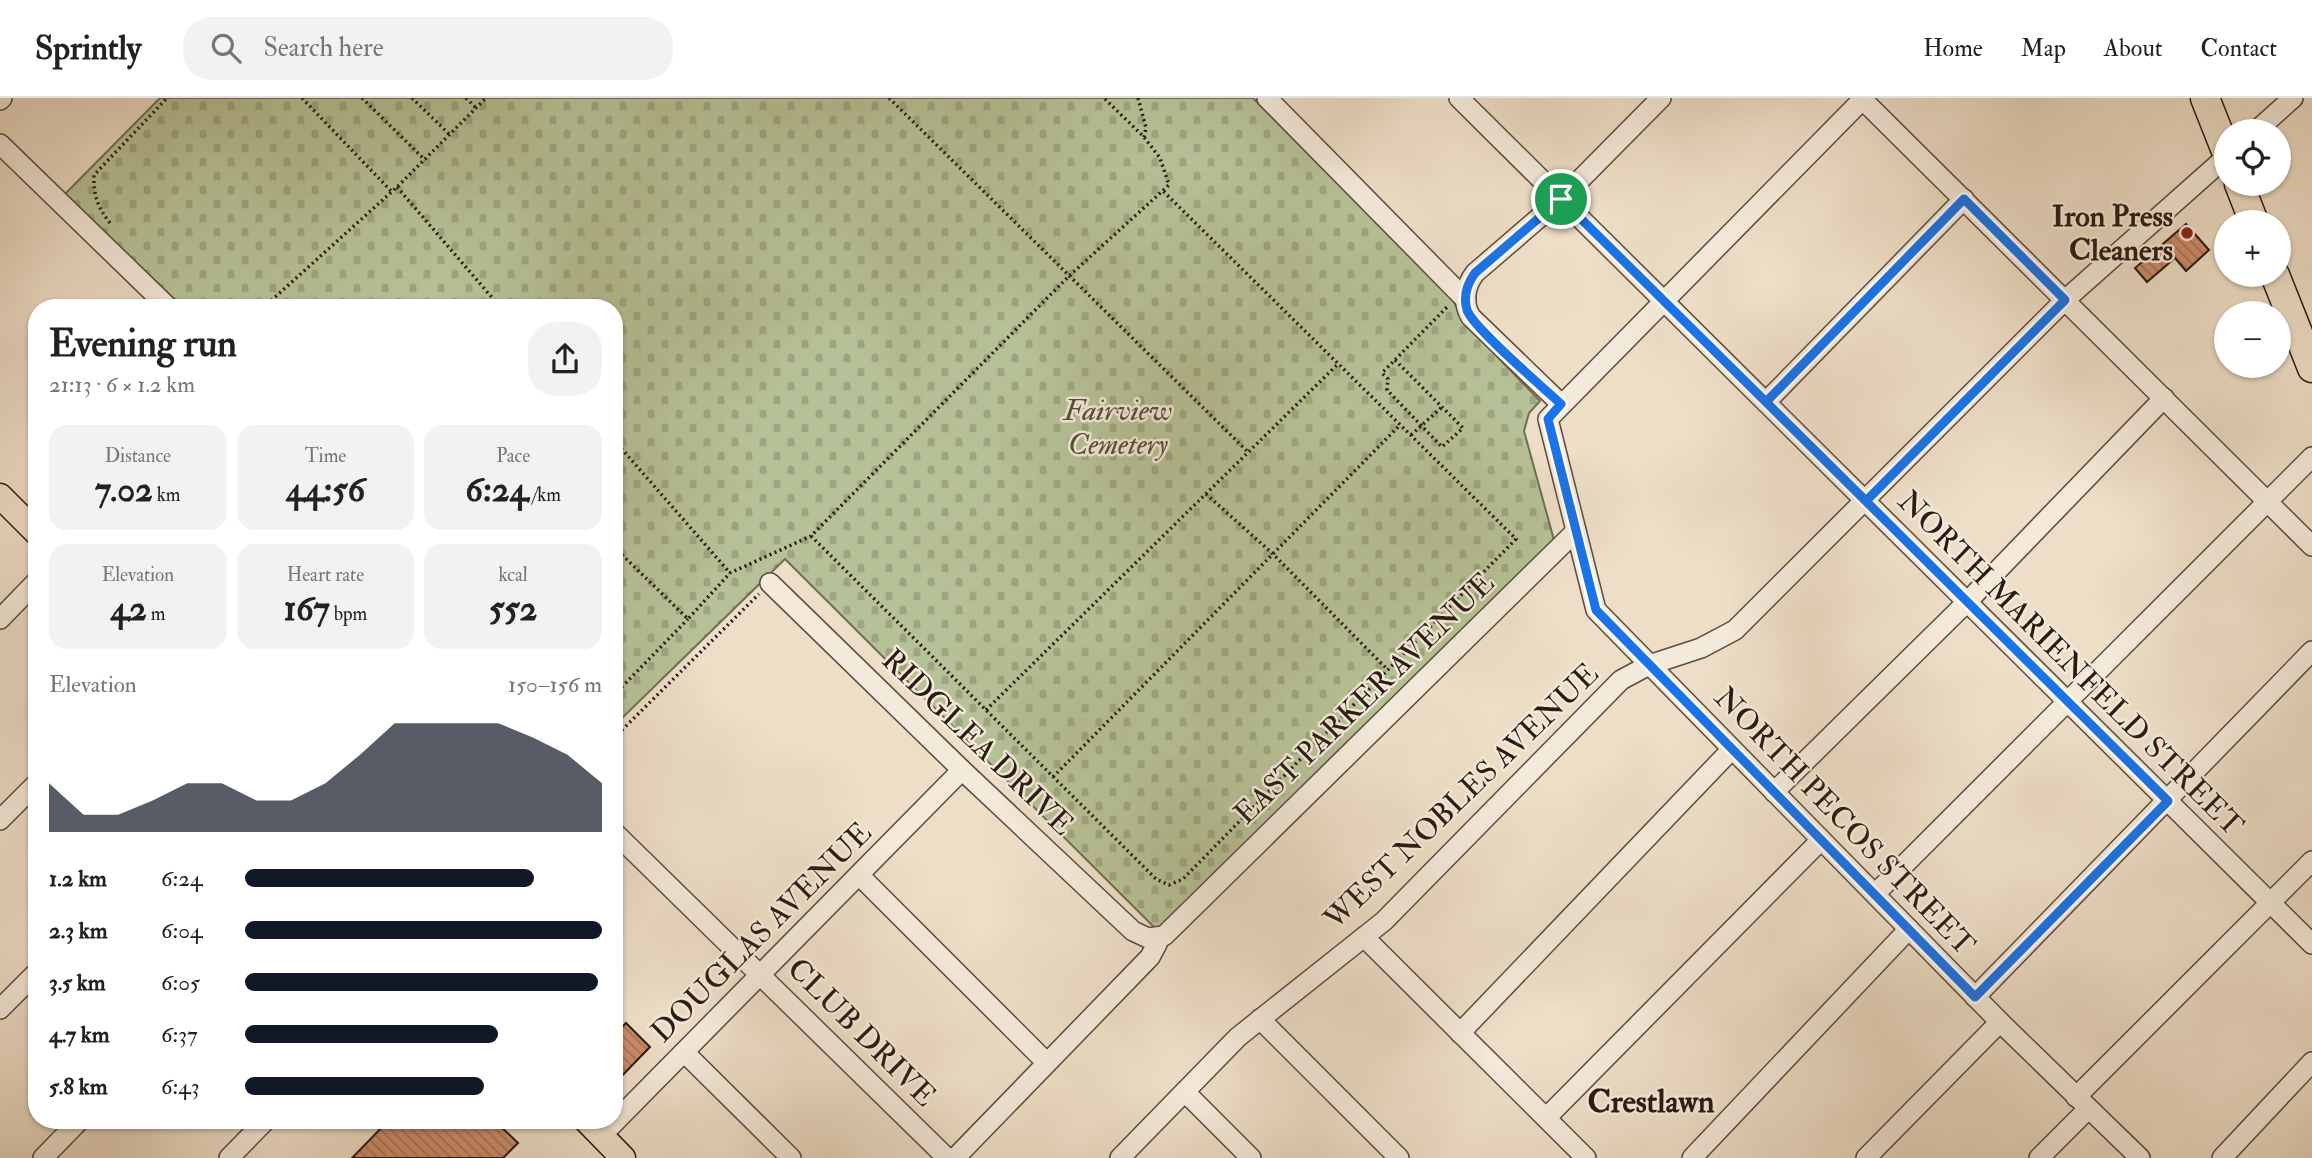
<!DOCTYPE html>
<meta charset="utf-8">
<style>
body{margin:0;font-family:"IM FELL Double Pica",serif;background:#f2f2f2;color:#222;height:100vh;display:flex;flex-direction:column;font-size:26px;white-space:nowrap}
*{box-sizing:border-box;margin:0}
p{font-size:23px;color:#767676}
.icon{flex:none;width:38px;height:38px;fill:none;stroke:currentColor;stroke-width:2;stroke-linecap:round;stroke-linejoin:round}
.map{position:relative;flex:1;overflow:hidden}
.panel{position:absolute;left:28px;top:201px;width:595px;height:830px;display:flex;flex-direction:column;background:#fff;border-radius:28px;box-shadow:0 2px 5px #0004}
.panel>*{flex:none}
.tools{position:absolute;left:2214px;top:21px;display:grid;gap:14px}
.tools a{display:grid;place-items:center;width:77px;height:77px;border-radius:50%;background:#fff;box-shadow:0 2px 5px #0004;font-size:35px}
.pin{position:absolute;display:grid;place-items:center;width:60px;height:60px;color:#fff;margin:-30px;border:4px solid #fff;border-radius:50%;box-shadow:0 2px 7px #0007}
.round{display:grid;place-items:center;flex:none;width:74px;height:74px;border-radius:28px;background:#f2f2f2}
.headline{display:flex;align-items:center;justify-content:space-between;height:119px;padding:0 21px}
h1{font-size:38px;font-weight:700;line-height:52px}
.figures{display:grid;grid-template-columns:repeat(3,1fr);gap:10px;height:119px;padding:7px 21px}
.figures div{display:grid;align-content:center;border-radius:18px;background:#f2f2f2;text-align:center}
.figures b{font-size:35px;font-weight:700}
.figures small{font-size:19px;font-weight:400}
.figures p{font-size:19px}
.chart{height:196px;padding:14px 21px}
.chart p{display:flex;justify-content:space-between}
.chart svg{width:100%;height:126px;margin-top:7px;fill:#111827;opacity:.7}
ul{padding:0 21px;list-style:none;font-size:23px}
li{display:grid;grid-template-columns:112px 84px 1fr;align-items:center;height:52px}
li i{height:18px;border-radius:9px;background:#111827}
header{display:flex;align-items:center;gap:42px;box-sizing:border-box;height:98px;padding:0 35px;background:#fff;border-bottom:2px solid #e0e0e0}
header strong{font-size:33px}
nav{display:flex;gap:38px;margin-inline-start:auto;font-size:24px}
.search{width:490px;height:63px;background:#f2f2f2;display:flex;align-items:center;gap:18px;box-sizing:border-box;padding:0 24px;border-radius:28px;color:#767676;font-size:26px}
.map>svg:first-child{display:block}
.cemetery{fill:url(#cemetery-stones);stroke:#706e54;stroke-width:2}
.building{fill:url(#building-back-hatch);stroke:#2a1b12;stroke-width:2}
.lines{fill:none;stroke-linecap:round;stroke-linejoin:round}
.minor-casing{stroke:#5b4c3f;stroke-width:22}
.major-casing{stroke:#2a1b12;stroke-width:27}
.highway-casing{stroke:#2a1b12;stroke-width:31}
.path{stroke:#2a1b12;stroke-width:3.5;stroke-dasharray:2 3.5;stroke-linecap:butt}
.minor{stroke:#f4eadb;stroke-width:19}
.major{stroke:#eedec7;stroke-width:24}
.highway{stroke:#eedec7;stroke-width:28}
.route-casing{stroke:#fff;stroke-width:14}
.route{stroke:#1a73e8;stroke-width:9}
.poi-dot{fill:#8f2418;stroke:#f4eadb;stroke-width:2.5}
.labels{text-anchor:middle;stroke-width:5;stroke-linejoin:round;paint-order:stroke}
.poi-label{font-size:30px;font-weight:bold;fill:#2a1b12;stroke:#f4eadb;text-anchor:end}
.park-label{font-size:30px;font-style:italic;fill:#544d3a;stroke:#f4eadb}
.street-label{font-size:30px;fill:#2a1b12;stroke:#f4eadb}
.neighbourhood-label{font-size:32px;font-weight:bold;fill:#2a1b12;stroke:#f4eadb}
</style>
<header>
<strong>Sprintly</strong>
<div class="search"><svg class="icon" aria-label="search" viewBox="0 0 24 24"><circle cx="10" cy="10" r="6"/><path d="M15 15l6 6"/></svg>Search here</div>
<nav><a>Home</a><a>Map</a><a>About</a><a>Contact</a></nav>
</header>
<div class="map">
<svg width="2312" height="1060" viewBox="0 0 2312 1060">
<defs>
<pattern id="cemetery-stones" width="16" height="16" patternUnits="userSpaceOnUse" patternTransform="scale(1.75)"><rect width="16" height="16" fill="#b7c197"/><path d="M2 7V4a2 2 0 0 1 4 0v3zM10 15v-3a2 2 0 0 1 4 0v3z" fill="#9ea581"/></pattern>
<pattern id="building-back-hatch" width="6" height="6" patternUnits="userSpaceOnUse" patternTransform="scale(1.75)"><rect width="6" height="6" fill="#cd8c6c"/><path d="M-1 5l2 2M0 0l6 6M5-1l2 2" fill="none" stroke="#a77257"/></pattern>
</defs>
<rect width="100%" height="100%" fill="#eedec7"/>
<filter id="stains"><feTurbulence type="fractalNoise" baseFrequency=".00286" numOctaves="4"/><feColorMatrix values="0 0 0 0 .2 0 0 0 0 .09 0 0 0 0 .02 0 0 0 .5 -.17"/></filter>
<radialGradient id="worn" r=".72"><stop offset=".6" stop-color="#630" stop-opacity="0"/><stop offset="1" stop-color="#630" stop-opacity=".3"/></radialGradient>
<!-- cemetery -->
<polygon class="cemetery" points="160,0 1253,0 1452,199 1462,222 1540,303 1529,315 1524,333 1554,442 1160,835 785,461 614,628 614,210 178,210 64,97"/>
<!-- building -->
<g class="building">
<polygon points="2186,126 2209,152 2186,173 2175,160 2147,184 2135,170"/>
<polygon points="626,925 650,949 614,986 614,937"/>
<polygon points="389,1022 494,1022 518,1045 503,1060 352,1060"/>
</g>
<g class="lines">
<!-- minor casing -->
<g class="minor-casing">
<g id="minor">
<polyline points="1267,0 1466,202"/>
<polyline points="1459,0 2312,846"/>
<polyline points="1861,0 2312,448"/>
<polyline points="1864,0 1548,321 1596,512 2000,924 2140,1060"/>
<polyline points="0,2 2,0"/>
<polyline points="2256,33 2293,0"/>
<polyline points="0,46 169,210"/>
<polyline points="1766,304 1964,101"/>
<path d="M1561,306l-90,-87c-9,-14 -6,-31 4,-44l86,-74 100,-101"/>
<polyline points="770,485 962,672 1133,833 1148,840 1164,838 1576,433"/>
<polyline points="0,521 37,483"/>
<polyline points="1774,694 1967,504 2164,300"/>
<polyline points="0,722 37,685"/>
<polyline points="614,734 947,1060"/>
<polyline points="859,777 1047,965"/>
<polyline points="1875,796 2312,359"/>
<polyline points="1364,839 1586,1060"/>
<polyline points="1975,899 2312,553"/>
<polyline points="0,911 37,874"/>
<polyline points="1260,921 1399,1060"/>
<polyline points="1460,935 1732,651"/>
<polyline points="684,954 791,1060"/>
<polyline points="1185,994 1251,1060"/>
<polyline points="2076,999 2312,763"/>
<polyline points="1546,1020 1821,742"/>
<polyline points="601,1038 962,672"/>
<polyline points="43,1060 80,1022"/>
<polyline points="229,1060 266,1022"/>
<polyline points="955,1060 1150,859 1157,846 1157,839"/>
<polyline points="1120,1060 1238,939 1384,823 1621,582 1649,567 1701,550 1735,532 2065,202 2226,59"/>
<polyline points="1692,1060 1909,831"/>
<polyline points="1866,1060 2000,924"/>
<polyline points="2039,1060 2088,1011"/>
<polyline points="2222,1060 2312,964"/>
</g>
</g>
<!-- major casing -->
<g class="major-casing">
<g id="major">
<polyline points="0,398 37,435"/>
<polyline points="586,1022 623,1060"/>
</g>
</g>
<!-- highway casing -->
<g class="highway-casing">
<g id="highway">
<polyline points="2205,0 2226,53"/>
<polyline points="2239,86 2254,124"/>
<polyline points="2275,177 2312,270"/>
</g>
</g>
<!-- path -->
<g class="path">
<polyline points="302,0 392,94"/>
<polyline points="362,0 425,62"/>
<polyline points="412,0 450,37"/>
<polyline points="466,0 476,10"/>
<polyline points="889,0 1248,354"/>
<polyline points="1138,0 1146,30 1144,39"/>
<polyline points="397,89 501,210"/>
<path d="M110,125c-12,-15 -17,-29 -16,-48l73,-77"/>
<polyline points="263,210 397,89 486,0"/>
<polyline points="1395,262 1463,330 1442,349 1387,292 1388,281 1382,275 1449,207"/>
<polyline points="1411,337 1442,309"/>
<polyline points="614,342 730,475"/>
<polyline points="1206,396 1273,456 1388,572"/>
<polyline points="811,438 1156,781 1169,787 1183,781 1516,441 1163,93"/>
<polyline points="614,449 688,521 730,475 811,438 1069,178 1169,87 1160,60 1144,39 1104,0"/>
<polyline points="614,597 688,521"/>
<polyline points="986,612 1338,266"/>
<polyline points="614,640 759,496"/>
<polyline points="1053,679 1400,327"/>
</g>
<!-- minor -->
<use href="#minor" class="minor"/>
<!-- major -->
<use href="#major" class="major"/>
<!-- highway -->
<use href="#highway" class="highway"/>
</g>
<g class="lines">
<!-- route casing -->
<g class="route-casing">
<path id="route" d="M1561,101l-86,74c-8,11 -12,23 -8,37 6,18 77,78 94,94l-13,15 48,191 379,387 193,-196 -402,-399 198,-203 101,101 -199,201c-102,-101 -204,-201 -305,-302"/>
</g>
<!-- route -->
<use href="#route" class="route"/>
</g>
<!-- markers -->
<circle class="poi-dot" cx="2187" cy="135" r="7"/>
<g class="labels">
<!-- poi labels -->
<g class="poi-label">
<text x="2173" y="128">Iron Press<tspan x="2173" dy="34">Cleaners</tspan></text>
</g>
<!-- park labels -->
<g class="park-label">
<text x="1118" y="322">Fairview<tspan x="1118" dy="34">Cemetery</tspan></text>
</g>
<!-- street labels -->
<g class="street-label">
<text transform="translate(2071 565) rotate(45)" y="10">NORTH MARIENFELD STREET</text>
<text transform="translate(1364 600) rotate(-44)" y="10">EAST PARKER AVENUE</text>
<text transform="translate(978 644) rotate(44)" y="10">RIDGLEA DRIVE</text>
<text transform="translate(1461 698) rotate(-44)" y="10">WEST NOBLES AVENUE</text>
<text transform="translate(1845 723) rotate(46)" y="10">NORTH PECOS STREET</text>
<text transform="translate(761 834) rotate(-45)" y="10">DOUGLAS AVENUE</text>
<text transform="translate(862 934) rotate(45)" y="10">CLUB DRIVE</text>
</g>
<!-- neighbourhood labels -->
<g class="neighbourhood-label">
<text x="1651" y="1014">Crestlawn</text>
</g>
</g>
<rect width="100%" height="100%" filter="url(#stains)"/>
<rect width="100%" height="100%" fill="url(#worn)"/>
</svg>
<div class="tools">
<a><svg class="icon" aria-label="locate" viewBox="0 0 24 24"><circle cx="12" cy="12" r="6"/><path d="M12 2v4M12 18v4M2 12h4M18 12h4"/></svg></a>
<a>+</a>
<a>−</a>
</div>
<div class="pin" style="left:1561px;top:101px;background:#1e9e55"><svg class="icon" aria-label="arrive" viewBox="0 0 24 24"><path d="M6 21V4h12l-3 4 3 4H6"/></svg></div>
<section class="panel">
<div class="headline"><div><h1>Evening run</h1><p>21:13 · 6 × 1.2 km</p></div><a class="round"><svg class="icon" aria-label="share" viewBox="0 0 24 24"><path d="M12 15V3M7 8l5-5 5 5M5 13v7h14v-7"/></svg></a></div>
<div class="figures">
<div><p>Distance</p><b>7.02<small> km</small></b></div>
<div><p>Time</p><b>44:56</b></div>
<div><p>Pace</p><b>6:24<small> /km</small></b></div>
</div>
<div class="figures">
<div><p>Elevation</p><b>42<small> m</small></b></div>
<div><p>Heart rate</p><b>167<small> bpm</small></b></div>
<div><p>kcal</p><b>552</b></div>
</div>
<div class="chart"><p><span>Elevation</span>150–156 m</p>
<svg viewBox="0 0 160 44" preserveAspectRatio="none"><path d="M0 44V27L10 38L20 38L30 33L40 27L50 27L60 33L70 33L80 27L90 17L100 6L110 6L120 6L130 6L140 11L150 17L160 27V44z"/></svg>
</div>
<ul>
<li><b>1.2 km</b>6:24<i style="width:81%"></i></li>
<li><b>2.3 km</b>6:04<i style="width:100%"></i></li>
<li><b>3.5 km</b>6:05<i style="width:99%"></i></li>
<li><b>4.7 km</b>6:37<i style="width:71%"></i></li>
<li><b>5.8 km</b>6:43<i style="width:67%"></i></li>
</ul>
</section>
</div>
